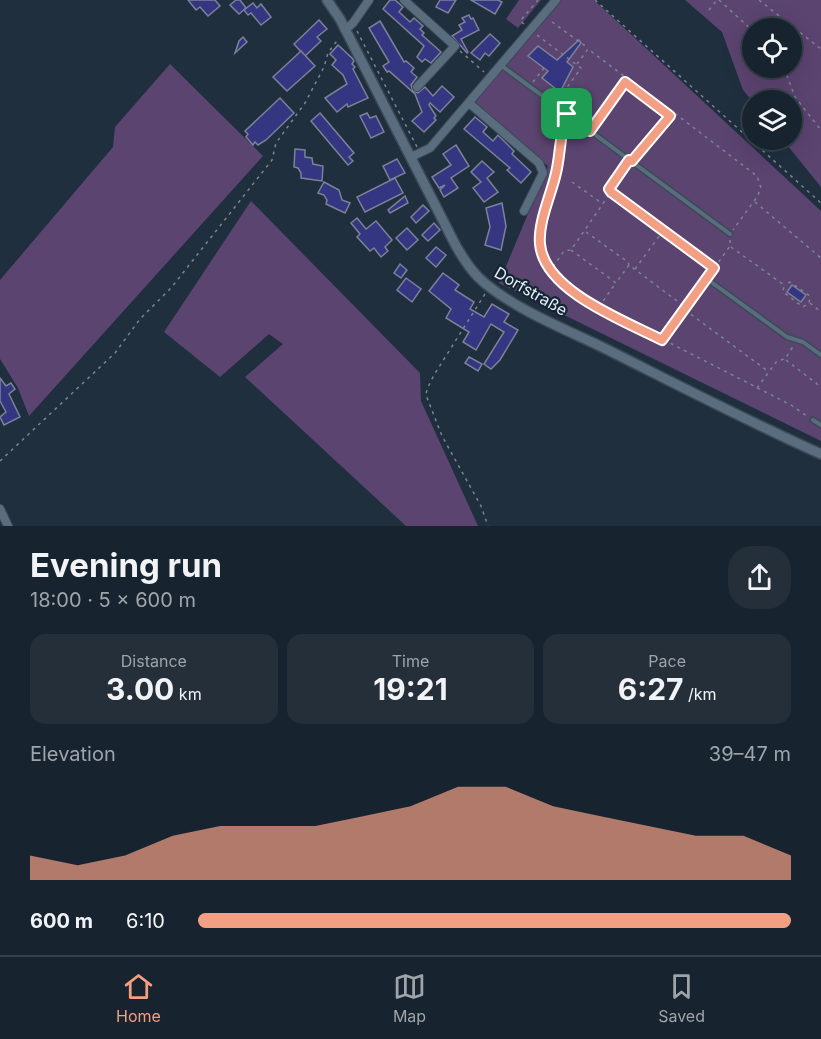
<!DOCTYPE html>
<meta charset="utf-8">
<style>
body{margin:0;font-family:Inter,sans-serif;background:#242f3a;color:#f1f3f6;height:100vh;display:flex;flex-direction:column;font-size:22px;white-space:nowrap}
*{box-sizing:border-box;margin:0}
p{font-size:20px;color:#9ea4aa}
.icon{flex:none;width:33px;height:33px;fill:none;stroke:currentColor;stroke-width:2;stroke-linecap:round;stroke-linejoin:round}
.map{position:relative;height:526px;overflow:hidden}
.drawer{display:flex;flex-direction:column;background:#17232e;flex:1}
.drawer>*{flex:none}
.fabs{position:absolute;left:742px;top:18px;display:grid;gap:12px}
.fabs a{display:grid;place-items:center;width:60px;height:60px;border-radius:50%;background:#17232e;box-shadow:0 6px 24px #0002,0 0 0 2px #36404a;font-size:30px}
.pin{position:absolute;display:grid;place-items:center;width:51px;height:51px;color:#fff;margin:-26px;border-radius:12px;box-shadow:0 3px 9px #0006}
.round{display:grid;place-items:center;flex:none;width:63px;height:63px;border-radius:24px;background:#242f3a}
.summary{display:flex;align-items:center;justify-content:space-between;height:102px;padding:0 30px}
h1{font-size:33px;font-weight:700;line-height:45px}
.stats{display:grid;grid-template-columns:repeat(3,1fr);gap:9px;height:102px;padding:6px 30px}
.stats div{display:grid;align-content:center;border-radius:15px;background:#242f3a;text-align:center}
.stats b{font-size:30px;font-weight:700}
.stats small{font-size:16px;font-weight:400}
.stats p{font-size:16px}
.chart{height:168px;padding:12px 30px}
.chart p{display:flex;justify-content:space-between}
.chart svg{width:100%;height:108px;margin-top:6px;fill:#f39f84;opacity:.7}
ul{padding:0 30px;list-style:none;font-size:20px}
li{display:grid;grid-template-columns:96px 72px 1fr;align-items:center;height:45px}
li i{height:15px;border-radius:8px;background:#f39f84}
.menu{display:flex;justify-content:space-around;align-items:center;height:84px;border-top:2px solid #36404a;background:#17232e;font-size:16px;color:#9ea4aa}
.menu a{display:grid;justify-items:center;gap:3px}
.menu .active{color:#f39f84}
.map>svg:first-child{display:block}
.green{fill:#5b4470;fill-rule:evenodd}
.building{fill:#353681;stroke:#7d8198;stroke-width:1.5}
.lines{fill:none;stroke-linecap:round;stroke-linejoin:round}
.service-casing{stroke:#3c4a57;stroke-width:7}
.minor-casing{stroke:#3c4a57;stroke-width:10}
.tertiary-casing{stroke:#3c4a57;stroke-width:12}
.path{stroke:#798693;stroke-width:1.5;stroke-dasharray:3 4.5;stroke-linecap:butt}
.service{stroke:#5a6d7e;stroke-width:4}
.minor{stroke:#5a6d7e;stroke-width:8}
.tertiary{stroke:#5a6d7e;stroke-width:9}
.route-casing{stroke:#fff;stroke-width:12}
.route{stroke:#f39f84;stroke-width:8}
.labels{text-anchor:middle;stroke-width:4.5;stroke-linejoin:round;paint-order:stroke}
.street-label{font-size:16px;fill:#e3edf7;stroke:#152534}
</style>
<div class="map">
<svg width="821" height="526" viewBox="0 0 821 526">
<rect width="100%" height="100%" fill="#1f2f3e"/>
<!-- green -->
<g class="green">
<polygon points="519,0 541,0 518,28 506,19"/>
<polygon points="556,0 594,0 821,211 821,441 499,283 548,166 469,103"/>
<path d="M685,0h136v187l-38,-47h9v-40h-39v2l-10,-12 -21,-58zM792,28v40h-39v-40z"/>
<polygon points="170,64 263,156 29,416 18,388 0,359 0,280 113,147 115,127"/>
<polygon points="251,201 420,373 421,401 478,526 406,526 245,377 283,344 269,334 220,377 164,332"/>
</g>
<!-- building -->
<g class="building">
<polygon points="188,0 215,0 220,6 208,16 200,7 196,10"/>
<polygon points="236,0 240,0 246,8 239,14 230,5"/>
<polygon points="390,0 395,0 403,7 399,12 410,22 414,18 423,26 420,29 424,33 422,35 441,52 431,63 425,59 422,62 417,57 424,46 383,9"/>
<polygon points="440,0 456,0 448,13 436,7"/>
<polygon points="471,0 498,0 502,2 495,14"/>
<polygon points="253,3 257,8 261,4 271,17 261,25 251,13 248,15 244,10"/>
<polygon points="469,15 471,19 473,18 479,30 461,39 468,52 467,53 452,36 462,30 459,25 465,22 462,18"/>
<polygon points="319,20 327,29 317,37 321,41 305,56 294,44"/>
<polygon points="380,21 404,62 406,61 414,68 411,72 417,77 411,85 413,91 418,93 425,87 433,96 442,86 454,97 440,112 430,103 429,105 436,116 434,118 436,120 424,132 412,121 422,112 415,94 389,71 387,72 383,66 389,62 369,28"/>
<polygon points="490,34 500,43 489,56 485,53 480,60 471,53"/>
<polygon points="243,37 247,42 235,53 239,41"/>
<polygon points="579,40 581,43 567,62 573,67 560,92 542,78 548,71 528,56 538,46 557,60"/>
<polygon points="338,45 352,58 354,61 352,64 355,67 353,69 368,98 348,107 347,104 337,112 325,98 347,84 343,75 332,65 336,60 330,54"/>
<polygon points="301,51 315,66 287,91 273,77"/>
<polygon points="280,98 294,113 266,140 258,145 255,142 253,145 246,137 248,134 245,131"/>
<polygon points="320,113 354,153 349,157 353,161 348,165 311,121"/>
<polygon points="367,113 370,118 376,116 384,132 371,138 360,116"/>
<polygon points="475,117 487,127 483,132 493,141 498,135 514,151 512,154 531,172 521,183 507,170 510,168 464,129"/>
<polygon points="456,145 469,166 451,178 458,188 444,197 440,190 445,185 439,188 432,177 451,165 443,154"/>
<polygon points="295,149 305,150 305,157 312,158 313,164 323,166 322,181 301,178 301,173 298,168 294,167"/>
<polygon points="397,159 405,173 390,180 383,166"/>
<polygon points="482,161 494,172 487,178 498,192 484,202 473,188 481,182 471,172"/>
<polygon points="395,178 403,193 365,212 357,197"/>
<polygon points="324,182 339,190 342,200 350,203 345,213 326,204 327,200 324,195 318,193"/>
<polygon points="405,196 408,203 390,213 388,210"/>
<polygon points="502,203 506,226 501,250 485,245 490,227 486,208"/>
<polygon points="423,205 429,211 416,223 411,217"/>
<polygon points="357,218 366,229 376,221 392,240 385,247 388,251 381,257 374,248 370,251 357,237 360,234 351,223"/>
<polygon points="434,223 440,230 428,241 422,235"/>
<polygon points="407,228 418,240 407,250 396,238"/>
<polygon points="436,247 446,255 436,267 426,258"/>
<polygon points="400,264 407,270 401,278 394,273"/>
<polygon points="443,273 459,285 455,290 474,302 470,309 484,317 492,304 509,314 504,322 518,330 500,360 491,369 484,364 504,332 491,324 476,350 463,342 469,332 446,318 451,309 429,291"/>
<polygon points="406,278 421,289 412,302 397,290"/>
<polygon points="792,285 806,295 801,302 787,292"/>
<polygon points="469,357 482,364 478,371 465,363"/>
<polygon points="0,378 6,386 11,383 15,389 9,394 20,417 4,425 0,417 6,412 0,401"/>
</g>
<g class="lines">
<!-- service casing -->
<g class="service-casing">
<g id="service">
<polyline points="502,66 730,234"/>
<polyline points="707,279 787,337 803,342 821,355"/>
<polyline points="813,420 821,425"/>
</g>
</g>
<!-- minor casing -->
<g class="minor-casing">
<g id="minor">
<polyline points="404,0 455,46 417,87"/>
<polyline points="345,30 353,23 369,0"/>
<polyline points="469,103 539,163 543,173 524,211"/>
<polyline points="411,157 430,148 556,0"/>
<polyline points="0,509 8,526"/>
</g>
</g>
<!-- tertiary casing -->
<g class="tertiary-casing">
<path id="tertiary" d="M327,0l13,19 116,227c9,15 17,28 31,39 34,27 78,44 117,63 72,36 143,73 217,106"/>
</g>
<!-- path -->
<g class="path">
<polyline points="595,0 821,203"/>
<polyline points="719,0 753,31"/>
<polyline points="759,0 821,49"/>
<polyline points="709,10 717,0"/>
<polyline points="552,22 588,48"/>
<polyline points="524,24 520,21 538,0"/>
<polyline points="357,31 417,147"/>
<polyline points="537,35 581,68 558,100"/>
<polyline points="460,51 484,72"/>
<polyline points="577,64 588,49 628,79 625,82"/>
<polyline points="784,68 795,97 821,130"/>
<polyline points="533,82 544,68"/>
<polyline points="594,126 625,82 670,115"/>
<polyline points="636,156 673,112 757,176 761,188 757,197 733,230"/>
<polyline points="626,164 609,189 611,192 571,250 564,251 550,271 574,294 791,405 807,416"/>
<polyline points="572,182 603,204"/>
<polyline points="612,193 714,268"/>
<polyline points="755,202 821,258"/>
<polyline points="586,232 628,262 629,265"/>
<polyline points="731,247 784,285 783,292 803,307 809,303 810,296 790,282 784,285"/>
<polyline points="571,250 616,283 629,265 685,307"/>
<polyline points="635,269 663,231"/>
<polyline points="549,271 544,259 540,244 542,227 557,171 564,121"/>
<polyline points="710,274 730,246 730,240"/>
<polyline points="485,294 434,375 427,389 426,395 442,436 481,506 488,526"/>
<polyline points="810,303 821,312"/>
<polyline points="599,307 615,284"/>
<polyline points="685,310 769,372"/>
<polyline points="663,339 702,285"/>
<polyline points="786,360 821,387"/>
<polyline points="757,388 777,361 785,359 794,345"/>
<polyline points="0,461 115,353 140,319 171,288 272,160 276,143 305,103 324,67 328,53 339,38"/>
</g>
<!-- service -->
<use href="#service" class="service"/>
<!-- minor -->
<use href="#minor" class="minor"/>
<!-- tertiary -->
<use href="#tertiary" class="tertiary"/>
</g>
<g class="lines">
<!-- route casing -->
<g class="route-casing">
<path id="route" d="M625,82l45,34 -38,45 -3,-1 -20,29 2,3 103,76 -52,72c-37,-19 -118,-49 -122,-96 -2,-21 10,-47 15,-67 6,-21 4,-43 12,-63l23,17z"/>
</g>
<!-- route -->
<use href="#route" class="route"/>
</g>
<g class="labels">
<!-- street labels -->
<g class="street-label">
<text transform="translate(531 291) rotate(30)" y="6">Dorfstraße</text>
</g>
</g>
</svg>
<div class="fabs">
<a><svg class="icon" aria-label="locate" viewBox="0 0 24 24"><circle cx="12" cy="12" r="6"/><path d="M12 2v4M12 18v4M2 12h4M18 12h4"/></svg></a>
<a><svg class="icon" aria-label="layers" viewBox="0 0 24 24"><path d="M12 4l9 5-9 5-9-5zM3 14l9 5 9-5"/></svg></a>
</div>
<div class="pin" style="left:567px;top:114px;background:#1e9e55"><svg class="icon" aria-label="arrive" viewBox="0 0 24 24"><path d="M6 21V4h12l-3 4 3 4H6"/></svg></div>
</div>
<section class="drawer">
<div class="summary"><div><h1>Evening run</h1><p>18:00 · 5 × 600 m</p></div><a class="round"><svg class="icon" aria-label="share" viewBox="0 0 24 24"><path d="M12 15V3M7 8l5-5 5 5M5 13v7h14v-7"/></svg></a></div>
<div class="stats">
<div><p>Distance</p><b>3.00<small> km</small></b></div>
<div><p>Time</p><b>19:21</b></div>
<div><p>Pace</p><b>6:27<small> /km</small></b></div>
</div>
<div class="chart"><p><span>Elevation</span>39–47 m</p>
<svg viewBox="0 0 160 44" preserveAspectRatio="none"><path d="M0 44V34L10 38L20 34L30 26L40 22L50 22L60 22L70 18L80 14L90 6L100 6L110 14L120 18L130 22L140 26L150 26L160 34V44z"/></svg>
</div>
<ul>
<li><b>600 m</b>6:10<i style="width:100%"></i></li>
</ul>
</section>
<nav class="menu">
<a class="active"><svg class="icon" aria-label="home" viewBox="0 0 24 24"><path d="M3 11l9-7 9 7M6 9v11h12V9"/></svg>Home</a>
<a><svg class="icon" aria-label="map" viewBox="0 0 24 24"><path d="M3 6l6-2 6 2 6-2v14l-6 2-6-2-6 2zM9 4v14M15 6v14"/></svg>Map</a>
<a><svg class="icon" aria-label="saved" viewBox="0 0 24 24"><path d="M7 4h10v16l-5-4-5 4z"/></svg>Saved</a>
</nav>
